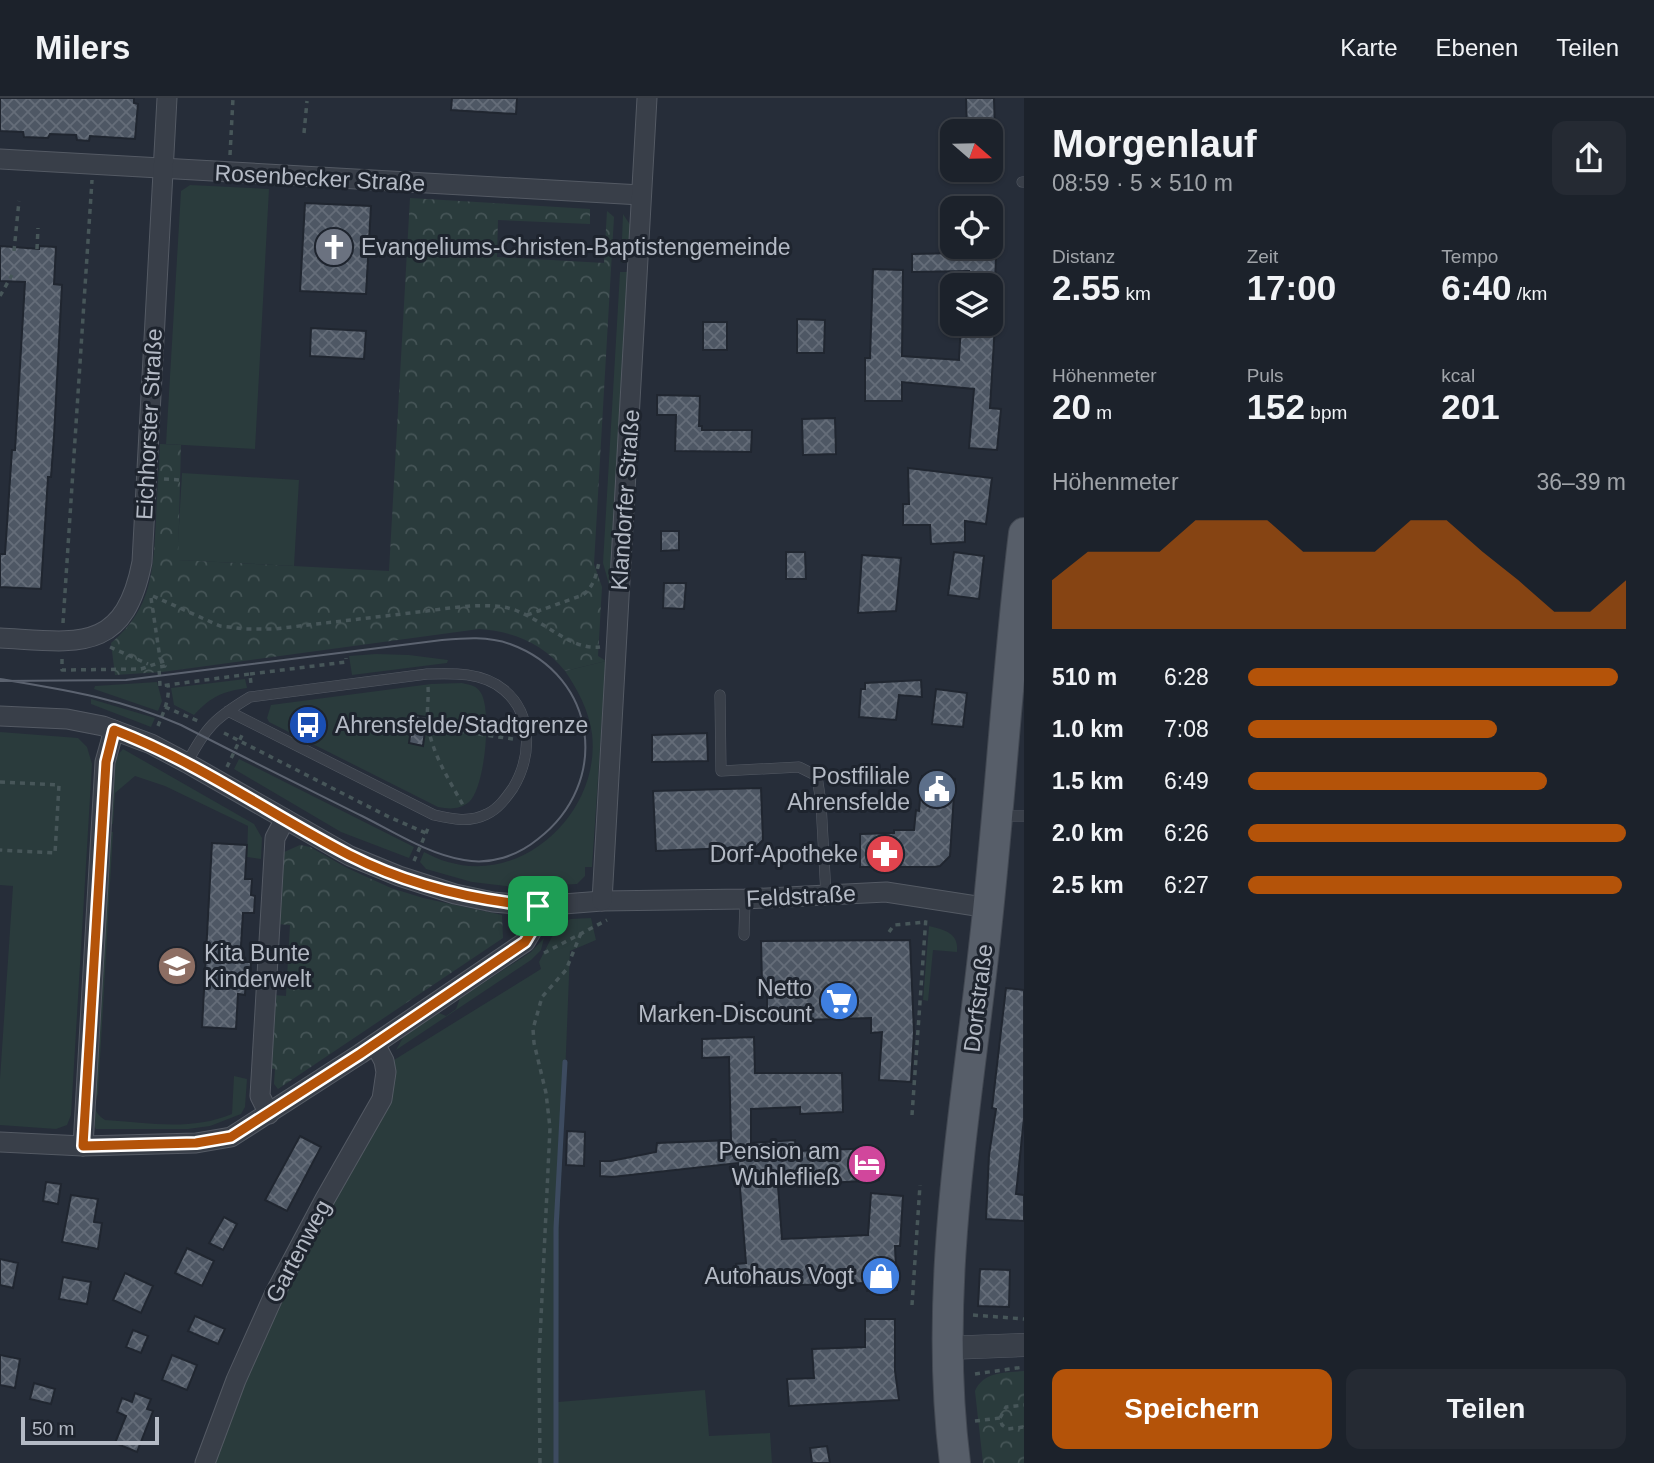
<!DOCTYPE html>
<html lang="de">
<meta charset="utf-8">
<style>
body{margin:0;font-family:Arial,sans-serif;background:#252a33;color:#f1f3f6;height:100vh;display:flex;flex-direction:column;font-size:26px;white-space:nowrap}
*{box-sizing:border-box;margin:0}
p{font-size:23px;color:#a0a4a9}
.icon{flex:none;width:38px;height:38px;fill:none;stroke:currentColor;stroke-width:2;stroke-linecap:round;stroke-linejoin:round}
.map{position:relative;flex:1;overflow:hidden}
.drawer{display:flex;flex-direction:column;background:#1c222b;width:630px}
.drawer>*{flex:none}
.needle{width:46px;rotate:110deg}
.fabs{position:absolute;left:940px;top:21px;display:grid;gap:14px}
.fabs a{display:grid;place-items:center;width:63px;height:63px;border-radius:14px;background:#1c222b;box-shadow:0 2px 5px #0004,0 0 0 2px #3a3f47;font-size:35px}
.scale{position:absolute;left:21px;bottom:18px;width:138px;box-sizing:border-box;padding-left:7px;border:4px solid #b4bac5;border-top:0;font-size:19px;line-height:24px;white-space:nowrap;color:#b4bac5;-webkit-text-stroke:5px #1e242e;paint-order:stroke}
.pin{position:absolute;display:grid;place-items:center;width:60px;height:60px;color:#fff;margin:-30px;border-radius:14px;box-shadow:0 4px 10px #0006}
.round{display:grid;place-items:center;flex:none;width:74px;height:74px;border-radius:14px;background:#252a33}
.overview{display:flex;align-items:center;justify-content:space-between;height:119px;padding:0 28px}
h1{font-size:38px;font-weight:800;line-height:52px}
.figures{display:grid;grid-template-columns:repeat(3,1fr);gap:10px;height:119px;padding:7px 28px}
.figures div{display:grid;align-content:center}
.figures b{font-size:35px;font-weight:800}
.figures small{font-size:19px;font-weight:400}
.figures p{font-size:19px}
.chart{height:196px;padding:14px 28px}
.chart p{display:flex;justify-content:space-between}
.chart svg{width:100%;height:126px;margin-top:7px;fill:#b45309;opacity:.7}
.cta{display:flex;gap:14px;margin-top:auto;padding:14px 28px}
.cta a{flex:1;height:80px;border-radius:14px;background:#b45309;color:#fff;font-size:28px;font-weight:800;line-height:80px;text-align:center}
.cta a+a{background:#252a33;color:#f1f3f6}
ul{padding:0 28px;list-style:none;font-size:23px}
li{display:grid;grid-template-columns:112px 84px 1fr;align-items:center;height:52px}
li i{height:18px;border-radius:9px;background:#b45309}
header{display:flex;align-items:center;gap:42px;box-sizing:border-box;height:98px;padding:0 35px;background:#1c222b;border-bottom:2px solid #3a3f47}
header strong{font-size:33px}
nav{display:flex;gap:38px;margin-inline-start:auto;font-size:24px}
main{display:flex;flex:1;min-height:0}
.map>svg:first-child{display:block}
.green{fill:#2a3b3c}
.forest{fill:url(#forest-crowns)}
.lines{fill:none;stroke-linecap:round;stroke-linejoin:round}
.stream{stroke:#3d4b60;stroke-width:5}
.building{fill:url(#building-cross-hatch);stroke:#202630;stroke-width:2}
.service-casing{stroke:#545a64;stroke-width:11}
.minor-casing{stroke:#545a64;stroke-width:21}
.tertiary-casing{stroke:#545a64;stroke-width:24}
.primary-casing{stroke:#424852;stroke-width:32}
.path{stroke:#475659;stroke-width:3.5;stroke-dasharray:5 5;stroke-linecap:butt}
.service{stroke:#393f49;stroke-width:10}
.minor{stroke:#393f49;stroke-width:19}
.tertiary{stroke:#393f49;stroke-width:23}
.primary{stroke:#575e69;stroke-width:30}
.tram{stroke:#5c6370;stroke-width:2}
.route-casing{stroke:#fff;stroke-width:14}
.route{stroke:#b45309;stroke-width:9}
.labels{text-anchor:middle;stroke-width:6;stroke-linejoin:round;paint-order:stroke}
.street-label{font-size:23px;fill:#b4bac5;stroke:#1e242e}
.poi-label{font-size:23px;fill:#b4bac5;stroke:#1e242e;text-anchor:end}
</style>
<header>
<strong>Milers</strong>
<nav><a>Karte</a><a>Ebenen</a><a>Teilen</a></nav>
</header>
<main>
<div class="map">
<svg width="1024" height="1365" viewBox="0 0 1024 1365">
<defs>
<pattern id="forest-crowns" width="20" height="18" patternUnits="userSpaceOnUse" patternTransform="scale(1.75)"><rect width="20" height="18" fill="#2a3b3c"/><path d="M2 6a3 3 0 1 1 6 0M12 15a3 3 0 1 1 6 0" fill="none" stroke="#465557"/></pattern>
<pattern id="building-cross-hatch" width="8" height="8" patternUnits="userSpaceOnUse" patternTransform="scale(1.75)"><rect width="8" height="8" fill="#4e5764"/><path d="M0 0l8 8M0 8l8-8" fill="none" stroke="#656d79"/></pattern>
</defs>
<rect width="100%" height="100%" fill="#262d39"/>
<!-- green -->
<g class="green">
<polygon points="190,87 269,91 255,351 166,346 181,93"/>
<polygon points="623,116 631,128 630,165 621,165"/>
<polygon points="620,174 629,174 610,490 603,465"/>
<polygon points="182,375 299,382 294,468 177,462"/>
<polygon points="376,556 409,557 448,562 447,565 352,577 349,558"/>
<path d="M606,563l-14,206h-7v9l-8,8 -63,3 -42,-5 -46,-13 -6,-7 4,-10c8,4 16,8 24,10 77,23 153,-52 144,-128 -3,-23 -14,-44 -27,-63z"/>
<path d="M245,581l2,9c-26,4 -35,8 -53,27l-20,-10 -3,-17z"/>
<polygon points="157,584 162,603 158,613 94,591 95,588"/>
<path d="M462,585c8,2 14,2 19,10 11,18 4,95 -12,109 -10,8 -20,7 -31,5l-169,-85 -2,-4 4,-13 160,-21z"/>
<polygon points="91,601 155,620 151,629 91,606"/>
<polygon points="0,634 78,640 87,649 92,666 71,1017 67,1027 56,1031 0,1027 0,981 13,788 0,787"/>
<path d="M123,651l131,75 8,14 -1,21 -14,-2 1,-31 -83,-40 -30,-10 -20,17 -2,31 -5,-1c1,-23 -3,-56 15,-74z"/>
<polygon points="239,661 414,749 409,760 341,734 234,671"/>
<path d="M108,734h5l-15,262c-5,12 -4,19 7,26 44,3 86,11 127,-6l2,-38 13,3 -2,28 -4,7 -31,12 -22,3h-92l-4,-7z"/>
<polygon points="591,820 596,842 570,853 559,1130 558,1304 705,1292 709,1338 770,1335 772,1365 211,1365 222,1333 300,1160 392,986 394,962 541,871 539,864 559,825 571,821"/>
<path d="M929,828c16,4 30,7 28,26l-24,-2 -5,51 -5,-1z"/>
<polygon points="544,840 541,852 531,862 396,952 405,936 439,915 446,918 456,911 460,900 531,854"/>
</g>
<!-- forest -->
<g class="forest">
<path d="M410,100l180,11v15l-92,-4 -1,37 107,6 3,-52 7,6 -20,347 8,23 -4,69 8,5 -41,10c-21,-27 -52,-40 -86,-42l-317,43 -47,3 -4,-32c42,-35 42,-73 45,-123 1,-26 3,-51 4,-76l21,1 -3,115 211,11z"/>
<polygon points="300,747 310,749 347,770 391,790 423,800 502,817 503,840 278,991 274,986 275,971 268,970 273,897 286,898 290,827 277,826 282,755"/>
<path d="M1024,1273v92h-41l-8,-72c9,-20 30,-18 49,-20z"/>
</g>
<g class="lines">
<!-- stream -->
<polyline class="stream" points="556,1365 556,1130 565,964"/>
</g>
<!-- building -->
<g class="building">
<polygon points="0,0 134,0 134,5 138,6 135,41 90,38 89,43 77,42 76,37 50,36 48,40 24,39 23,34 0,33"/>
<polygon points="452,0 517,0 516,16 451,12"/>
<polygon points="966,0 994,0 995,33 967,33"/>
<polygon points="305,105 371,108 366,196 300,193"/>
<polygon points="0,148 39,151 39,148 56,149 54,186 62,187 54,338 51,379 48,379 41,491 0,489 0,456 5,456 12,352 15,352 25,184 0,183"/>
<polygon points="958,155 996,157 995,187 968,187 969,173 912,174 912,156"/>
<polygon points="873,171 903,172 902,258 959,262 961,226 995,226 990,310 1001,311 997,352 969,350 974,291 902,284 902,303 865,303 865,260 870,260"/>
<polygon points="797,221 825,222 824,255 797,255"/>
<rect x="703" y="224" width="24" height="28"/>
<polygon points="311,230 366,233 364,261 310,258"/>
<polygon points="657,297 700,298 699,328 702,328 702,332 752,332 751,354 675,353 676,317 657,317"/>
<polygon points="835,320 836,356 803,357 802,321"/>
<polygon points="908,370 992,380 986,426 965,423 965,444 931,446 930,427 903,427 903,406 909,406"/>
<polygon points="661,433 679,433 679,452 661,453"/>
<polygon points="786,454 805,454 806,481 786,481"/>
<polygon points="954,454 984,458 979,501 948,497"/>
<polygon points="862,457 901,460 896,513 858,515"/>
<polygon points="664,485 686,485 684,511 663,510"/>
<polygon points="921,582 922,599 899,597 896,622 859,619 861,591 865,591 865,585"/>
<polygon points="936,591 967,595 963,629 932,626"/>
<polygon points="413,617 427,619 423,648 409,645"/>
<polygon points="707,635 708,663 652,664 652,637"/>
<polygon points="922,678 955,681 950,758 940,768 934,769 860,769 860,736 894,735 894,732 914,732 916,712 919,713"/>
<polygon points="761,690 763,742 756,749 656,753 653,693"/>
<polygon points="212,745 247,747 245,781 252,781 251,797 255,798 254,815 243,815 240,864 251,864 250,880 246,880 245,897 238,896 236,931 202,929"/>
<polygon points="910,842 914,934 911,984 879,982 882,934 871,935 871,920 767,923 767,886 762,886 761,843"/>
<polygon points="1006,890 1024,892 1024,1020 1016,1096 1024,1097 1024,1123 986,1121 989,1057 996,1011 992,1010"/>
<polygon points="754,939 755,975 842,975 843,1014 800,1016 800,1009 751,1011 751,1045 795,1042 796,1053 878,1050 879,1082 778,1088 782,1141 868,1137 871,1095 903,1098 900,1148 895,1148 897,1192 867,1193 866,1185 737,1189 736,1166 746,1165 738,1065 612,1079 600,1078 600,1063 611,1063 656,1054 657,1045 731,1042 729,959 702,960 702,941"/>
<polygon points="567,1033 585,1034 584,1068 566,1067"/>
<polygon points="300,1038 321,1049 287,1113 265,1102"/>
<polygon points="46,1084 61,1086 58,1106 43,1103"/>
<polygon points="71,1097 98,1101 94,1124 102,1125 98,1151 62,1144"/>
<polygon points="224,1119 237,1126 223,1152 209,1145"/>
<polygon points="187,1150 214,1163 202,1188 175,1175"/>
<polygon points="0,1161 18,1165 13,1190 0,1187"/>
<polygon points="980,1171 1010,1172 1009,1209 978,1208"/>
<polygon points="125,1175 153,1188 141,1215 113,1202"/>
<polygon points="63,1179 91,1184 87,1206 59,1201"/>
<polygon points="195,1218 225,1231 218,1246 188,1233"/>
<polygon points="865,1221 895,1221 895,1273 899,1302 789,1308 787,1281 814,1280 812,1251 865,1249"/>
<polygon points="133,1232 148,1238 141,1255 126,1249"/>
<polygon points="0,1257 20,1261 15,1290 0,1287"/>
<polygon points="172,1257 197,1267 187,1292 162,1282"/>
<polygon points="34,1285 55,1291 51,1306 30,1301"/>
<polygon points="135,1295 151,1301 147,1311 153,1313 137,1354 115,1345 126,1318 117,1314 122,1300 132,1304"/>
<polygon points="827,1348 830,1365 812,1365 810,1350"/>
</g>
<g class="lines">
<!-- service casing -->
<g class="service-casing">
<g id="service">
<polyline points="1022,84 1024,84"/>
<polyline points="720,597 721,673 799,669 817,678 821,705 826,797"/>
<path d="M187,665c19,-36 28,-45 63,-66l177,-23c26,-1 56,-2 77,16 30,25 27,68 9,98 -7,10 -15,21 -26,26 -18,9 -35,5 -53,1l-206,-104"/>
<polyline points="1002,718 1024,718"/>
<polyline points="744,837 745,801"/>
</g>
</g>
<!-- minor casing -->
<g class="minor-casing">
<g id="minor">
<polyline points="0,61 641,97"/>
<path d="M0,540c76,4 124,17 142,-76l25,-464"/>
<polyline points="0,618 67,621 103,628 151,646 187,665 350,758 399,778 455,796 493,804 538,808 602,803 745,801 886,794 989,810"/>
<polyline points="602,803 647,0"/>
<polyline points="269,1016 260,998 275,740 285,721"/>
<polyline points="0,1044 83,1048 196,1045 231,1039 360,956 525,844 531,834 538,808"/>
<polyline points="83,1048 105,664 114,632"/>
<polyline points="205,1365 236,1282 274,1197 325,1101 382,1001 386,974 384,963 375,946"/>
</g>
</g>
<!-- tertiary casing -->
<g class="tertiary-casing">
<polyline id="tertiary" points="946,1250 1024,1247"/>
</g>
<!-- primary casing -->
<g class="primary-casing">
<path id="primary" d="M955,1365c-22,-172 10,-344 29,-515 16,-138 23,-277 40,-415"/>
</g>
<!-- path -->
<g class="path">
<polyline points="304,35 307,3"/>
<polyline points="230,57 233,0"/>
<polyline points="37,151 38,130"/>
<polyline points="14,153 19,103"/>
<polyline points="0,198 12,177"/>
<polyline points="164,381 181,382"/>
<path d="M153,498l67,30 26,3h29c48,-6 95,-11 143,-17 27,-3 58,-9 85,-5 34,5 64,44 97,40"/>
<polyline points="151,500 160,560 165,568 159,569 160,588 250,576 251,586"/>
<path d="M527,517l56,-20c11,-9 13,-19 16,-33"/>
<polyline points="63,525 92,82"/>
<polyline points="110,549 148,566"/>
<polyline points="62,561 62,572 141,571 164,563"/>
<polyline points="250,576 346,564 346,560"/>
<path d="M428,589c1,12 -2,27 0,39 5,30 22,55 36,81"/>
<polyline points="165,609 198,623"/>
<path d="M158,628c5,-13 12,-27 10,-41"/>
<polyline points="429,629 513,641"/>
<polyline points="224,635 389,719 426,735"/>
<polyline points="227,669 243,635"/>
<polyline points="0,684 59,687 55,755 0,752"/>
<polyline points="414,763 429,728"/>
<polyline points="889,834 894,827 926,824"/>
<polyline points="544,855 607,822"/>
<polyline points="912,1017 926,819"/>
<polyline points="912,1207 920,1087"/>
<polyline points="973,1217 1024,1221"/>
<polyline points="975,1276 1024,1269"/>
<polyline points="1000,1320 1006,1309 1024,1307"/>
<polyline points="975,1323 1000,1320 1002,1327 1008,1331 1024,1329"/>
<polyline points="540,1365 539,1262 550,1030 546,995 534,945 533,931 542,899 566,872 581,835"/>
</g>
<!-- service -->
<use href="#service" class="service"/>
<!-- minor -->
<use href="#minor" class="minor"/>
<!-- tertiary -->
<use href="#tertiary" class="tertiary"/>
<!-- primary -->
<use href="#primary" class="primary"/>
<!-- tram -->
<path class="tram" d="M0,581c66,11 119,19 181,46 60,31 121,61 181,91 32,16 66,38 102,44 27,5 53,-4 74,-21 73,-56 60,-163 -28,-195 -22,-8 -45,-6 -68,-4l-316,40 -126,1"/>
</g>
<g class="lines">
<!-- route casing -->
<g class="route-casing">
<path id="route" d="M114,632c84,32 156,84 235,125 59,30 124,45 189,51l-7,26 -6,10 -165,112 -129,83 -35,6 -113,3 23,-384z"/>
</g>
<!-- route -->
<use href="#route" class="route"/>
</g>
<!-- icons -->
<defs>
<g id="church-disc" transform="scale(2.0125)"><circle r="9.5" fill="#6b7280" stroke="#1e242e"/><path d="M-1.2-6h2.4v3.5h3.3v2.4h-3.3V6h-2.4V-.1h-3.3v-2.4h3.3Z" fill="#fff"/></g>
<g id="bus-disc" transform="scale(2.0125)"><circle r="9.5" fill="#1a4fb4" stroke="#1e242e"/><path d="M-5-6H5V4H4V6H2V4H-2V6H-4V4H-5ZM-3.5-4V0h7V-4ZM-3.5 1.2v1.5H-2V1.2ZM2 1.2v1.5H3.5V1.2Z" fill="#fff"/></g>
<g id="civic-disc" transform="scale(2.0125)"><circle r="9.5" fill="#5c6f8a" stroke="#1e242e"/><path d="M-.6-6.5H3V-4.5H.6V-3L4-1V1h2V6H-6V1h2V-1L-.6-3ZM-1.2 2.5V6h2.4V2.5Z" fill="#fff"/></g>
<g id="pharmacy-disc" transform="scale(2.0125)"><circle r="9.5" fill="#e0444e" stroke="#1e242e"/><path d="M-2-6h4v4h4v4h-4v4h-4v-4h-4v-4h4Z" fill="#fff"/></g>
<g id="school-disc" transform="scale(2.0125)"><circle r="9.5" fill="#8d6e63" stroke="#1e242e"/><path d="M0-5L7-2L0 1L-7-2ZM-4 1L0 2.5L4 1V4Q0 6-4 4Z" fill="#fff"/></g>
<g id="supermarket-disc" transform="scale(2.0125)"><circle r="9.5" fill="#3f7fe0" stroke="#1e242e"/><path d="M-6-5.5h2.5l.6 2H6L4.5 2H-2.5L-4.4-4H-6ZM-1.5 3.2a1.3 1.3 0 1 0 .1 0ZM3 3.2a1.3 1.3 0 1 0 .1 0Z" fill="#fff"/></g>
<g id="hotel-disc" transform="scale(2.0125)"><circle r="9.5" fill="#d1479c" stroke="#1e242e"/><path d="M-6-4.5h1.5V1H6V5H4.5V3h-9V5H-6ZM-4 0a1.8 1.8 0 1 1 3.6 0ZM.5 0V-2.5h3Q6-2.5 6 0Z" fill="#fff"/></g>
<g id="shop-disc" transform="scale(2.0125)"><circle r="9.5" fill="#3f7fe0" stroke="#1e242e"/><path d="M-5-2.5h2.3a2.7 3.5 0 0 1 5.4 0H5L5.5 6h-11ZM-1.5-2.5h3a1.5 2.3 0 0 0-3 0Z" fill="#fff"/></g>
</defs>
<g fill-rule="evenodd">
<use href="#church-disc" x="334" y="149"/>
<use href="#bus-disc" x="308" y="627"/>
<use href="#civic-disc" x="937" y="691"/>
<use href="#pharmacy-disc" x="885" y="756"/>
<use href="#school-disc" x="177" y="868"/>
<use href="#supermarket-disc" x="839" y="903"/>
<use href="#hotel-disc" x="867" y="1066"/>
<use href="#shop-disc" x="881" y="1178"/>
</g>
<g class="labels">
<!-- street labels -->
<g class="street-label">
<text transform="translate(320 80) rotate(3)" y="8">Rosenbecker Straße</text>
<text transform="translate(149 326) rotate(-87)" y="8">Eichhorster Straße</text>
<text transform="translate(625 402) rotate(-86)" y="8">Klandorfer Straße</text>
<text transform="translate(801 798) rotate(-3)" y="8">Feldstraße</text>
<text transform="translate(978 900) rotate(-83)" y="8">Dorfstraße</text>
<text transform="translate(298 1153) rotate(-62)" y="8">Gartenweg</text>
</g>
<!-- poi labels -->
<g class="poi-label">
<text x="361" y="157" text-anchor="start">Evangeliums-Christen-Baptistengemeinde</text>
<text x="335" y="635" text-anchor="start">Ahrensfelde/Stadtgrenze</text>
<text x="910" y="686">Postfiliale<tspan x="910" dy="26">Ahrensfelde</tspan></text>
<text x="858" y="764">Dorf-Apotheke</text>
<text x="204" y="863" text-anchor="start">Kita Bunte<tspan x="204" dy="26">Kinderwelt</tspan></text>
<text x="812" y="898">Netto<tspan x="812" dy="26">Marken-Discount</tspan></text>
<text x="840" y="1061">Pension am<tspan x="840" dy="26">Wuhlefließ</tspan></text>
<text x="854" y="1186">Autohaus Vogt</text>
</g>
</g>
</svg>
<div class="fabs">
<a><svg class="needle" viewBox="-14 -14 28 28"><path d="M0-13l5 13h-10z" fill="#e53935"/><path d="M0 13l5-13h-10z" fill="#a0a4a9"/></svg></a>
<a><svg class="icon" aria-label="locate" viewBox="0 0 24 24"><circle cx="12" cy="12" r="6"/><path d="M12 2v4M12 18v4M2 12h4M18 12h4"/></svg></a>
<a><svg class="icon" aria-label="layers" viewBox="0 0 24 24"><path d="M12 4l9 5-9 5-9-5zM3 14l9 5 9-5"/></svg></a>
</div>
<div class="scale">50 m</div>
<div class="pin" style="left:538px;top:808px;background:#1e9e55"><svg class="icon" aria-label="arrive" viewBox="0 0 24 24"><path d="M6 21V4h12l-3 4 3 4H6"/></svg></div>
</div>
<section class="drawer">
<div class="overview"><div><h1>Morgenlauf</h1><p>08:59 · 5 × 510 m</p></div><a class="round"><svg class="icon" aria-label="share" viewBox="0 0 24 24"><path d="M12 15V3M7 8l5-5 5 5M5 13v7h14v-7"/></svg></a></div>
<div class="figures">
<div><p>Distanz</p><b>2.55<small> km</small></b></div>
<div><p>Zeit</p><b>17:00</b></div>
<div><p>Tempo</p><b>6:40<small> /km</small></b></div>
</div>
<div class="figures">
<div><p>Höhenmeter</p><b>20<small> m</small></b></div>
<div><p>Puls</p><b>152<small> bpm</small></b></div>
<div><p>kcal</p><b>201</b></div>
</div>
<div class="chart"><p><span>Höhenmeter</span>36–39 m</p>
<svg viewBox="0 0 160 44" preserveAspectRatio="none"><path d="M0 44V27L10 17L20 17L30 17L40 6L50 6L60 6L70 17L80 17L90 17L100 6L110 6L120 17L130 27L140 38L150 38L160 27V44z"/></svg>
</div>
<ul>
<li><b>510 m</b>6:28<i style="width:98%"></i></li>
<li><b>1.0 km</b>7:08<i style="width:66%"></i></li>
<li><b>1.5 km</b>6:49<i style="width:79%"></i></li>
<li><b>2.0 km</b>6:26<i style="width:100%"></i></li>
<li><b>2.5 km</b>6:27<i style="width:99%"></i></li>
</ul>
<div class="cta"><a>Speichern</a><a>Teilen</a></div>
</section>
</main>
